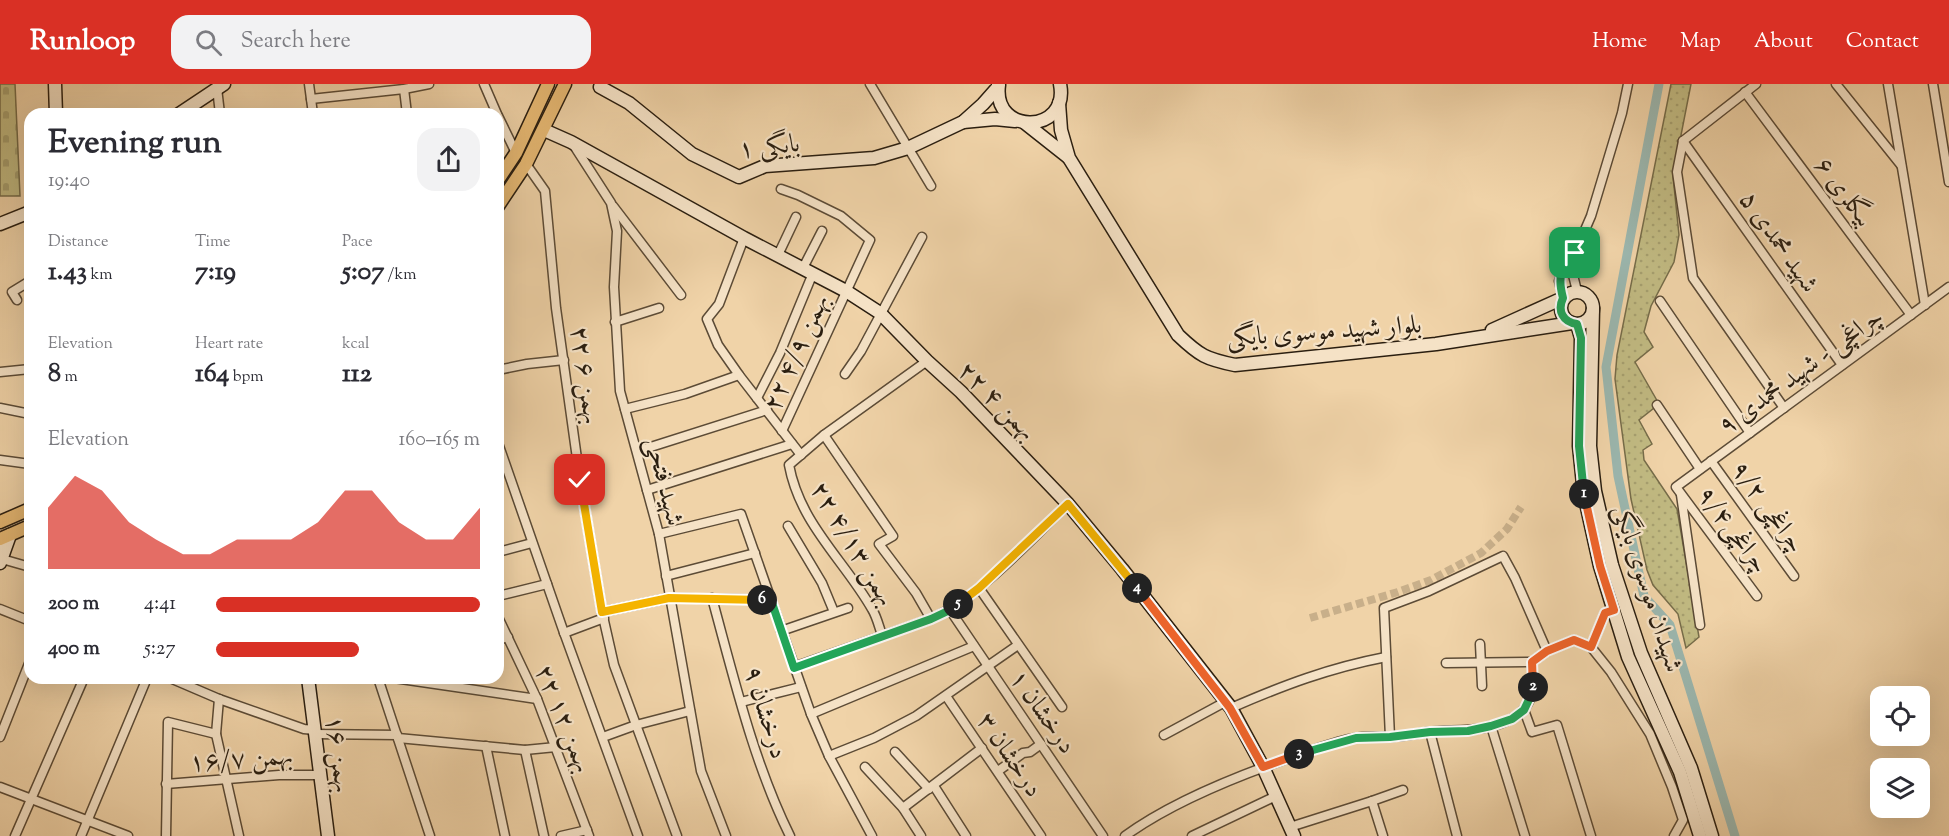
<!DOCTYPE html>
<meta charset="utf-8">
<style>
body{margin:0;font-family:"Sorts Mill Goudy",Amiri,serif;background:#f2f2f3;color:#2b2b33;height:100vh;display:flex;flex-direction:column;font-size:22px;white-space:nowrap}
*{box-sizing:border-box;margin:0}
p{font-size:20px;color:#7c7c81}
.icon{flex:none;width:33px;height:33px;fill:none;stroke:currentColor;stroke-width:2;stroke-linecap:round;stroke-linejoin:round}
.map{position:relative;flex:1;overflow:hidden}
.side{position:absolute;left:24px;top:24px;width:480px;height:576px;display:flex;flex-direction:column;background:#fff;border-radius:18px;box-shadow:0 6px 24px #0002}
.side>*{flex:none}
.buttons{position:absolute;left:1870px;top:602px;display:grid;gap:12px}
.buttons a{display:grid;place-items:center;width:60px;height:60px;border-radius:12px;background:#fff;box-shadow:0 6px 24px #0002;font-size:30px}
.pin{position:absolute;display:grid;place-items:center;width:51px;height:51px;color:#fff;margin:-26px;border-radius:12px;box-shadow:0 3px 9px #0006}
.km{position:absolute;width:30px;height:30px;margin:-15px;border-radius:50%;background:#222;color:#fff;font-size:16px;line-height:30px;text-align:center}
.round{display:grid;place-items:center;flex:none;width:63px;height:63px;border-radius:18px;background:#f2f2f3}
.headline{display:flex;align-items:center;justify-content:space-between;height:102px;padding:0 24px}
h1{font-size:33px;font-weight:700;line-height:45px}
.stats{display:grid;grid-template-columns:repeat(3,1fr);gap:9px;height:102px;padding:6px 24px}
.stats div{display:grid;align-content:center}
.stats b{font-size:26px;font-weight:700}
.stats small{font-size:16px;font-weight:400}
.stats p{font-size:16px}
.chart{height:168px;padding:12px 24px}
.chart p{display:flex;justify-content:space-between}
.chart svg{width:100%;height:108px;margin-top:6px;fill:#d93025;opacity:.7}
ul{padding:0 24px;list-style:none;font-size:20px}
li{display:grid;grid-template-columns:96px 72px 1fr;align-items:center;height:45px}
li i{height:15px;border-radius:8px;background:#d93025}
header{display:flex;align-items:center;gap:36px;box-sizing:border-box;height:84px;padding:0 30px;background:#d93025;color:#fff}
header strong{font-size:28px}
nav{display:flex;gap:33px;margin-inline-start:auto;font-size:21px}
.search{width:420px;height:54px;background:#f2f2f3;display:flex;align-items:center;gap:15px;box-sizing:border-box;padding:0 21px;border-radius:18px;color:#7c7c81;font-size:22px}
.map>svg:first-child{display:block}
.green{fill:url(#green-dots);stroke:#766c49;stroke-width:1.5}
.cemetery{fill:url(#cemetery-stones);stroke:#766c49;stroke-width:1.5}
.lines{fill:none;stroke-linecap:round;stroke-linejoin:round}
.canal{stroke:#9bb7af;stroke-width:9}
.street-tunnel{stroke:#c8af8a;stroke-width:8;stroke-dasharray:8 4;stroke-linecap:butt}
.street-casing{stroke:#5c4b36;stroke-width:11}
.secondary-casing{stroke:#2a1e10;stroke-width:15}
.primary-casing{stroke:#2a1e10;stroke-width:15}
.street{stroke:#f5e2c6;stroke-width:8}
.secondary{stroke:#f5e2c6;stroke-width:12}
.primary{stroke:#e8ba74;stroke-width:12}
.split-1-casing{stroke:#fff;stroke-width:12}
.split-2-casing{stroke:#fff;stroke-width:12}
.split-3-casing{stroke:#fff;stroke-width:12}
.split-4-casing{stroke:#fff;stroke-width:12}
.split-5-casing{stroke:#fff;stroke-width:12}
.split-6-casing{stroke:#fff;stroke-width:12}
.split-7-casing{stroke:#fff;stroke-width:12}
.split-1{stroke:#22a559;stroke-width:8}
.split-2{stroke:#f0652b;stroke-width:8}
.split-3{stroke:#22a559;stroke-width:8}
.split-4{stroke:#f0652b;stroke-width:8}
.split-5{stroke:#f5b400;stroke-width:8}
.split-6{stroke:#22a559;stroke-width:8}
.split-7{stroke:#f5b400;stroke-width:8}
.labels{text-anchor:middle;stroke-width:4.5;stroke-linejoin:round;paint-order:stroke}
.street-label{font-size:26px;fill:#2a1e10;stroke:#f5e2c6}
</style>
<header>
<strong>Runloop</strong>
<div class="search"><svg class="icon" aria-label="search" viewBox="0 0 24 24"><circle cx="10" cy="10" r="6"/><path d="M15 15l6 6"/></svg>Search here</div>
<nav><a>Home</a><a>Map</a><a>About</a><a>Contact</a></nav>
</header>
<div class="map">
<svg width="1949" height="752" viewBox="0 0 1949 752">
<defs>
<pattern id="green-dots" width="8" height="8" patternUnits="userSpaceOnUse" patternTransform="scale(1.5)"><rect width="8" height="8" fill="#c1ba82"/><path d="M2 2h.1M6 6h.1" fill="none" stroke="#a69f6f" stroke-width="1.8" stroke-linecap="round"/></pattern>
<pattern id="cemetery-stones" width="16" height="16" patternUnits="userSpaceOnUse" patternTransform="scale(1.5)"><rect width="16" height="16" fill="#c1ba82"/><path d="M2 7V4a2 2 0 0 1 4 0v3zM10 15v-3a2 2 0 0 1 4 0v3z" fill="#a69f6f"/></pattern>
</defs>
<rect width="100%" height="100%" fill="#f0d3a8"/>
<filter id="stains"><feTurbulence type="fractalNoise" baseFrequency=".00333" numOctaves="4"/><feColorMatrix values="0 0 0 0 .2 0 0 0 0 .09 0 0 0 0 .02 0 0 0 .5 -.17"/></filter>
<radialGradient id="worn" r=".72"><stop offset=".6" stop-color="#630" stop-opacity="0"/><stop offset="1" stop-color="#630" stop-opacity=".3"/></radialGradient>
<!-- green -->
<polygon class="green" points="1671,0 1691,0 1673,92 1679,151 1674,178 1651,222 1644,248 1653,263 1635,278 1659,320 1639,336 1652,360 1643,366 1644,376 1677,425 1699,553 1686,564 1678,530 1653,501 1647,486 1631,415 1615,295 1617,271"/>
<!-- cemetery -->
<polygon class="cemetery" points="0,0 15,0 20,112 0,112"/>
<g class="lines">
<!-- canal -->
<polyline class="canal" points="1659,0 1606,283 1618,392 1644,512 1670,541 1735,752"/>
<!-- street-tunnel -->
<polyline class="street-tunnel" points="1310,534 1398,508 1431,496 1481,469 1507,445 1521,423"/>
<!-- street casing -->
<g class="street-casing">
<g id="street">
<polyline points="309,0 313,30"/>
<polyline points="484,0 497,30"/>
<polyline points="870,0 931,102"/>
<polyline points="1836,0 1901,81"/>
<polyline points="1888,0 1925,221"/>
<polyline points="1933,0 1949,98"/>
<polyline points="217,4 220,30"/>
<polyline points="404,5 407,30"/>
<polyline points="1745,8 1911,231"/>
<polyline points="311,15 404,5 429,0"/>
<polyline points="498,32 516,69"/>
<polyline points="1683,57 1677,88 1693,194 1784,324"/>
<polyline points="1683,57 1842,281"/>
<polyline points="1683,57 1756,0"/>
<polyline points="573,60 611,119 617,147 614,203 620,307 659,450 701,687 726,752"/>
<polyline points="526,80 545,107 556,224 580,396 602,528 614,581 677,752"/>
<polyline points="781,105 798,111 841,132 870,156 782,347"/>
<polyline points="613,122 681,211"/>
<polyline points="744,154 719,220 707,235 718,261 739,291 801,371"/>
<polyline points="1575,169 1573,191 1577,207"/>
<polyline points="778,171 796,133"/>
<polyline points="803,184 822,147"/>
<polyline points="1563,214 1559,197 1563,184 1575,169 1591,132 1622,29 1628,0"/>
<polyline points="17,216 12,208 30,197"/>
<polyline points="1660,217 1750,349"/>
<polyline points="615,238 659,224"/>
<polyline points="498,286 527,280 564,276"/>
<polyline points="0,288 30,285"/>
<polyline points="845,290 861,267 922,153"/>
<polyline points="757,314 780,269 813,189"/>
<polyline points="1657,321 1700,385"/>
<polyline points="0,324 30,330"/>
<polyline points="625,325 685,310 739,291"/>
<polyline points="824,351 893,452 879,460 916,509 931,535"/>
<polyline points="498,359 562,543 638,752"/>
<polyline points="638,367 767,326"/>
<polyline points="0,376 30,380"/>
<polyline points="1711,377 1794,492"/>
<polyline points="647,406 792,360"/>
<polyline points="1681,411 1700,541"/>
<polyline points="788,442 822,499 834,528"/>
<polyline points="659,450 741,430 811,630 829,672 872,752"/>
<polyline points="498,468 532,459"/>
<polyline points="2,475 30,483"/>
<polyline points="666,492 755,469"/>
<polyline points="979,504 1062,623"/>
<polyline points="498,512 547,500"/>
<polyline points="1757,512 1676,403 1949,203"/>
<path d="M712,514c22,80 41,163 78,238"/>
<polyline points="0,525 30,537"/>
<polyline points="950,526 1103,752"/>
<polyline points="602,528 669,514 771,516"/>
<polyline points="498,533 537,615 589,752"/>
<polyline points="781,547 848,524"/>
<polyline points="564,549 604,534"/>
<path d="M882,551c-3,-8 -5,-18 -10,-26 -28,-49 -72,-85 -83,-144l35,-30 103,-74"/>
<polyline points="498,556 508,553"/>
<polyline points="1480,560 1482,602"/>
<polyline points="1591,563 1605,529 1614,527"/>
<polyline points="1446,579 1532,578"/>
<path d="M794,583l137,-48c49,-23 97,-77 137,-115"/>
<polyline points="170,594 219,615 304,645 315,646"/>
<polyline points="378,594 430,752"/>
<polyline points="394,594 537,615"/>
<polyline points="946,612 1041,752"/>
<polyline points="219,615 216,650 239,752"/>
<polyline points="741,618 801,603"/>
<path d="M1231,624c53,-23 98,-40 155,-51"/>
<polyline points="1524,626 1532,648 1557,641 1591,752"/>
<polyline points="811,630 974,562"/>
<polyline points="1491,642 1525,752"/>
<polyline points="1430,648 1457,752"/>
<polyline points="315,650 397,651"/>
<polyline points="1164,651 1225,618"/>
<polyline points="0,653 30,577"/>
<polyline points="603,653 636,641 690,627"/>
<polyline points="1390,653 1384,524 1429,507 1503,472 1515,494 1547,567"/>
<polyline points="398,654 525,666 556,663"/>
<polyline points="486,662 505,752"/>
<polyline points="525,666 544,752"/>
<polyline points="895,668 929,705"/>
<polyline points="829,672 874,654 916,632 1018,561"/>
<polyline points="865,683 903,724 921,752"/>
<polyline points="998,687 1023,669 1030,668 1041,660"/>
<polyline points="166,700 279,691 320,691"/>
<polyline points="934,702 966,752"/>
<polyline points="0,703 128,752"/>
<polyline points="1372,717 1403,706"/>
<polyline points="903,724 982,664"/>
<polyline points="1290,743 1372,717 1383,752"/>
<polyline points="15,752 84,594"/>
<polyline points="81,752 147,594"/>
<polyline points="166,752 168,638 216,650"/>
<polyline points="561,752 587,746"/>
<path d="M1125,752c48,-35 117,-62 173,-81 19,-6 38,-14 57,-17 10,-2 22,-1 32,-1 14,0 27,-3 41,-5 28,-3 59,1 85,-14 23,-13 20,-33 19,-56l15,-11 27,-11 17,7 20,25 39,62 22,53 11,33 -9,16"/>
<polyline points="1192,752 1276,712"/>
</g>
</g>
<!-- secondary casing -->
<g class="secondary-casing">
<g id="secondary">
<polyline points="55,0 56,30"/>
<path d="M999,1c-7,51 71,49 61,-1"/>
<polyline points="600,3 629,19 692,70 739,93 765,82 874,74 908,64 963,38 983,20 998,3 998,0"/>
<path d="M1059,19l2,27 8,28 109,177c22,21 28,24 57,30l201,-21 136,-21"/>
<polyline points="179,30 224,0"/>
<polyline points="963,38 995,35 1015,37"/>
<polyline points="1025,39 1068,73"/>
<polyline points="544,46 571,58 744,154 846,207 880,229 927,277 961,308 1068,420 1122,485 1231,624 1263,683 1294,752"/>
<polyline points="0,140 30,128"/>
<circle cx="1577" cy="224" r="16"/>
<polyline points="1593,224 1590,362 1595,407 1612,481 1641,569 1691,684 1712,752"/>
<polyline points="1577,240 1581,254 1579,362 1584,410 1600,482 1628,573 1680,688 1700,752"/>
<polyline points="1492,246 1563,214"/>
<polyline points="0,479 10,451"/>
<polyline points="308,594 328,752"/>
</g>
</g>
<!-- primary casing -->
<g class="primary-casing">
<g id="primary">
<polyline points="498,96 516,69 548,0"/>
<polyline points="498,122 526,80 565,0"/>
<polyline points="0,438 30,425"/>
<polyline points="0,455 30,442"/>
</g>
</g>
<!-- street -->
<use href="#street" class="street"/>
<!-- secondary -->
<use href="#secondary" class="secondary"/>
<!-- primary -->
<use href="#primary" class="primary"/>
</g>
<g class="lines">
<!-- split-1 casing -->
<g class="split-1-casing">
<path id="split-1" d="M1575,169c-14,18 -18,22 -12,45 -6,13 0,24 14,26l4,14 -2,108 5,48"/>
</g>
<!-- split-2 casing -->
<g class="split-2-casing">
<polyline id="split-2" points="1533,603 1532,578 1547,567 1574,556 1591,563 1605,529 1614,526 1600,482 1584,410"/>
</g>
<!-- split-3 casing -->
<g class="split-3-casing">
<polyline id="split-3" points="1299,670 1356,654 1390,653 1430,648 1468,647 1491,642 1512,635 1524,626 1533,607 1533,603"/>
</g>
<!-- split-4 casing -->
<g class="split-4-casing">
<polyline id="split-4" points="1137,504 1230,624 1263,683 1299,670"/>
</g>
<!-- split-5 casing -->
<g class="split-5-casing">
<polyline id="split-5" points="958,520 979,504 1068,420 1137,504"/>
</g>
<!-- split-6 casing -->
<g class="split-6-casing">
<polyline id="split-6" points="762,516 771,516 794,584 931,535 950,526 958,520"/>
</g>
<!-- split-7 casing -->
<g class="split-7-casing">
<polyline id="split-7" points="580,396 602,528 669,514 762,516"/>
</g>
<!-- split-1 -->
<use href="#split-1" class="split-1"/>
<!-- split-2 -->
<use href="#split-2" class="split-2"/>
<!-- split-3 -->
<use href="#split-3" class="split-3"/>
<!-- split-4 -->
<use href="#split-4" class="split-4"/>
<!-- split-5 -->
<use href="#split-5" class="split-5"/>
<!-- split-6 -->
<use href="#split-6" class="split-6"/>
<!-- split-7 -->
<use href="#split-7" class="split-7"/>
</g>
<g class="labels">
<!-- street labels -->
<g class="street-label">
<text transform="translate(769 61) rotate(-6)" y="9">بایگی ۱</text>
<text transform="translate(1845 107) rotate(53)" y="9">بیگلری ۶</text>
<text transform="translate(1780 157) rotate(55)" y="9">شهید محمدی ۵</text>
<text transform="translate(1324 246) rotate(-4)" y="9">بلوار شهید موسوی بایگی</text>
<text transform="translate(795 268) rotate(-66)" y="9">۲۲ بهمن ۴/۹</text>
<text transform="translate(1800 286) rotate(-36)" y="9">۹ چراغچی - شهید محمدی</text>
<text transform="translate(587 291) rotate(82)" y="9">۲۲ بهمن ۶</text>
<text transform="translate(998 316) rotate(45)" y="9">۲۲ بهمن ۴</text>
<text transform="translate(666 397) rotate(76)" y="9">شهید فتحی</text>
<text transform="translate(1769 422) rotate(54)" y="9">۹/۲ چراغچی</text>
<text transform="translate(1734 445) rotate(53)" y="9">۹/۴چراغچی</text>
<text transform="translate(854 459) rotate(59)" y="9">۲۲ بهمن ۴/۱۳</text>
<text transform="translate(1649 504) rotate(72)" y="9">شهیدان موسوی بایگی</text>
<text transform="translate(1044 627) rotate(55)" y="9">درخشان ۱</text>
<text transform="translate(767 628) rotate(73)" y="9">درخشان ۹</text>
<text transform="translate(565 634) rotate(68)" y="9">۲۲ بهمن ۱۲</text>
<text transform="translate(340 670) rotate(83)" y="9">بهمن ۱۶</text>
<text transform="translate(1011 670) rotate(56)" y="9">درخشان ۳</text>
<text transform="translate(241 674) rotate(-4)" y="9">بهمن ۱۶/۷</text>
</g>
</g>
<rect width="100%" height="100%" filter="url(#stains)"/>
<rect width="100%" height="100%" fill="url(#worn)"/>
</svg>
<div class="buttons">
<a><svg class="icon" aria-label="locate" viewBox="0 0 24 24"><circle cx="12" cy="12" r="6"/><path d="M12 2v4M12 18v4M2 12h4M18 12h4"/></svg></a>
<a><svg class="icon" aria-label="layers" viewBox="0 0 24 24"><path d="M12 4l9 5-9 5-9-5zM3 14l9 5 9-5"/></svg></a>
</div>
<div class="pin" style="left:1575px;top:169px;background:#1e9e55"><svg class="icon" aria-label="arrive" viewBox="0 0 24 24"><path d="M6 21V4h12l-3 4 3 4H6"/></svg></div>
<div class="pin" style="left:580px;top:396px;background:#d93025"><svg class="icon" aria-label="check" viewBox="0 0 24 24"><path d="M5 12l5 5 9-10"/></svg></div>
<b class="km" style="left:1584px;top:410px">1</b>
<b class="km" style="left:1533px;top:603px">2</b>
<b class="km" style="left:1299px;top:670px">3</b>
<b class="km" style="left:1137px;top:504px">4</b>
<b class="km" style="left:958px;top:520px">5</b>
<b class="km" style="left:762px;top:516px">6</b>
<section class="side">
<div class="headline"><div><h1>Evening run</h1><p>19:40</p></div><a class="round"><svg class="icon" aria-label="share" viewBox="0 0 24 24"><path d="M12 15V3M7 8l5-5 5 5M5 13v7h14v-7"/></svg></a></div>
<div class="stats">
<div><p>Distance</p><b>1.43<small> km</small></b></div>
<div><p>Time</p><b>7:19</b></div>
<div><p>Pace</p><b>5:07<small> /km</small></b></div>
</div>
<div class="stats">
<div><p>Elevation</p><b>8<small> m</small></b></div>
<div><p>Heart rate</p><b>164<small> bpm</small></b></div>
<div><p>kcal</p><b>112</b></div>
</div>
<div class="chart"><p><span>Elevation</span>160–165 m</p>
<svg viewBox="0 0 160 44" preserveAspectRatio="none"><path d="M0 44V19L10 6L20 12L30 25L40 32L50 38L60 38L70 32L80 32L90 32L100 25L110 12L120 12L130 25L140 32L150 32L160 19V44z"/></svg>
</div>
<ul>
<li><b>200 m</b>4:41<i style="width:100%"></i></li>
<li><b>400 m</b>5:27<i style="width:54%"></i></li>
</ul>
</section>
</div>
